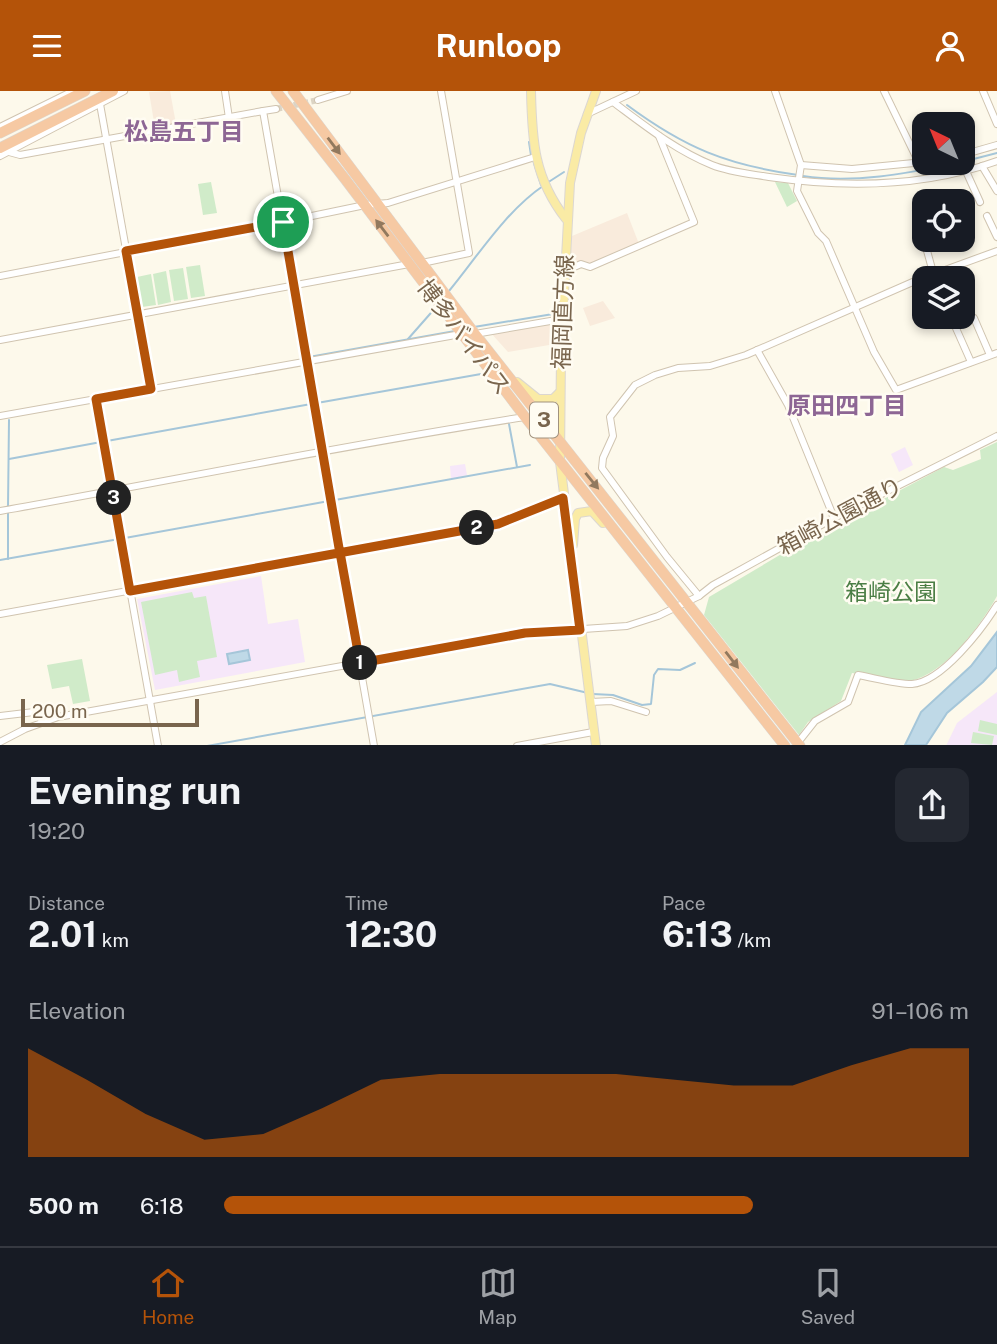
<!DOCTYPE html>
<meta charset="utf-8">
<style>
body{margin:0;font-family:"Public Sans","Noto Sans JP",sans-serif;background:#242831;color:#f1f3f6;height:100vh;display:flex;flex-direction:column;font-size:26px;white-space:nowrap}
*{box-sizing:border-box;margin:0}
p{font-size:23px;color:#9ea1a6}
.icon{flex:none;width:38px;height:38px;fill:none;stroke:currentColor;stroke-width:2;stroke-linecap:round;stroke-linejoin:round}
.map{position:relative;height:654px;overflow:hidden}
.panel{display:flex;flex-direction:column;background:#171b24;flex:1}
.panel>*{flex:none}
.needle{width:46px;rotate:317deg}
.fabs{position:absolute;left:912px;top:21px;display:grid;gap:14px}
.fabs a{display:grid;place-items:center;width:63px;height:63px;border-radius:14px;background:#171b24;box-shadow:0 4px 10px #0003;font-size:35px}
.scale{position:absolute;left:21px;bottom:18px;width:178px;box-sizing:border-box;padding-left:7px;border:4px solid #79654d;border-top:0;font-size:19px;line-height:24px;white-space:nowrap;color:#79654d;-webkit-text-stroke:5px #fffcf2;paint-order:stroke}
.pin{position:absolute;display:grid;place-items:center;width:60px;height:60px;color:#fff;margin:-30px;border:4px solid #fff;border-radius:50%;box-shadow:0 2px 7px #0007}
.km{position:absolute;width:35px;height:35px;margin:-18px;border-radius:50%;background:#222;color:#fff;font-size:19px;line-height:35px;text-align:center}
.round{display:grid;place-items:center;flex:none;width:74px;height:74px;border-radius:14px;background:#242831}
.summary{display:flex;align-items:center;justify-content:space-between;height:119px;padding:0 28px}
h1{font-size:38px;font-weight:700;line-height:52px}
.figures{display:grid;grid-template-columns:repeat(3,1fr);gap:10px;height:119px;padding:7px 28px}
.figures div{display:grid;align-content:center}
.figures b{font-size:35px;font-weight:700}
.figures small{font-size:19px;font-weight:400}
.figures p{font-size:19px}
.chart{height:196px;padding:14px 28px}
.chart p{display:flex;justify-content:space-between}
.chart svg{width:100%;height:126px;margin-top:7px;fill:#b45309;opacity:.7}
ul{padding:0 28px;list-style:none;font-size:23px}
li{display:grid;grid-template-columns:112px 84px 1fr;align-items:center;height:52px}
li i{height:18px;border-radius:9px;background:#b45309}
header{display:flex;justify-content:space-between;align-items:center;height:91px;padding:0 28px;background:#b45309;color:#fff;font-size:32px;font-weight:700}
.tabs{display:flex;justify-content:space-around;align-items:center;height:98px;border-top:2px solid #363941;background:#171b24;font-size:19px;color:#9ea1a6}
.tabs a{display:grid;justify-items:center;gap:4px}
.tabs .selected{color:#b45309}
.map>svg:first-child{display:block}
.commercial{fill:#f9ebdc}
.education{fill:#f6e7f9}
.green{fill:#d0ebc9}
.water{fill:#bfd9e7;stroke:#a5c6d9;stroke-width:2}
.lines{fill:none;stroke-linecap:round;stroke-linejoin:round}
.stream{stroke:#a5c6d9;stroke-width:2}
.minor-tunnel{stroke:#dcd4c4;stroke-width:6;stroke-dasharray:6 3;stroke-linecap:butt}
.minor-casing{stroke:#d0c4b0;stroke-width:8}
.major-casing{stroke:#dcd7d1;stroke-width:10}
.highway-casing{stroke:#dcd7d1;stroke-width:11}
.minor{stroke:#fff;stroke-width:6}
.major{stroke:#faeba5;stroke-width:8}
.highway{stroke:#f6c9a3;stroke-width:10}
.oneway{fill:#92795e}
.route-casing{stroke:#fff;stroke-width:14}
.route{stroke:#b45309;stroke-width:9}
.labels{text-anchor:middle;stroke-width:5;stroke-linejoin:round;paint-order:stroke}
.shield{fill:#fffcf2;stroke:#a1927e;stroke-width:2}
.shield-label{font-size:21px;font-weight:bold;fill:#79654d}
.street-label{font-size:23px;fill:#79654d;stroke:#fffcf2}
.park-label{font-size:23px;fill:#4b7e45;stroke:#fffcf2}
.neighbourhood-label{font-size:24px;font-weight:bold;fill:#8d6694;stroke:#fffcf2}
</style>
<header><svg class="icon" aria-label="menu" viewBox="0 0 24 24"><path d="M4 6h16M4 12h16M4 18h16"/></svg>Runloop<svg class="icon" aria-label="person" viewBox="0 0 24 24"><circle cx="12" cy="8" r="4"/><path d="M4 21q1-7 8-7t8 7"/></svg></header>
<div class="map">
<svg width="997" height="655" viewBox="0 0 997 655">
<rect width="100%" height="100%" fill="#fdf9eb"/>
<!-- commercial -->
<g class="commercial">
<polygon points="170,0 176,33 155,37 149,1"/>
<polygon points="627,122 639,153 590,173 580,171 570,174 572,145"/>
<polygon points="603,210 615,227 590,235 583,217"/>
<polygon points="556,231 555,253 508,261 490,241"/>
</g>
<!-- education -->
<g class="education">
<polygon points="905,356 913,374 899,381 891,363"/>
<polygon points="465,373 467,384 451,388 450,375"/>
<polygon points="261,485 268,533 298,528 305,571 155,599 137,508"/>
<polygon points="997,601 997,654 946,655 957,632"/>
</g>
<!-- green -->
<g class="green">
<polygon points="211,91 217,122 203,124 198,93"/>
<polygon points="775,91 788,92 797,110 787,116"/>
<polygon points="200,174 205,205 191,207 186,176"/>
<polygon points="183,177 188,208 174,210 169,179"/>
<polygon points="166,180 171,211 158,214 153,183"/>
<polygon points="151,183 156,214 142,216 137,186"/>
<path d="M997,351v154c-16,29 -52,78 -87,85 -14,3 -43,-6 -58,-8l-11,28 -33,21 -9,13 -95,-120 5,-18 86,-51 149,-79 9,3 28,-11 -1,-9z"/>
<polygon points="192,501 194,507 206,505 217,566 197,570 200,586 179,591 177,579 155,584 141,511"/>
<polygon points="82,568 90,610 73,613 69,595 52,598 47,574"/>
<polygon points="980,629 997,633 997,644 978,640"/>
<polygon points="973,641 994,645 992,654 971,652"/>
</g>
<!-- water -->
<g class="water">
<polygon points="997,541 997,576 983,591 947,622 926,654 905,654 921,621 971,575"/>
<polygon points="248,559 250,569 229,573 227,563"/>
</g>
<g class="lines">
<!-- stream -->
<g class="stream">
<path d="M627,14c58,43 100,60 171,70"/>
<polyline points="529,51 531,64"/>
<polyline points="533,69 541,94"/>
<polyline points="962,71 997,62"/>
<path d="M803,85c52,8 105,-3 155,-13"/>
<polyline points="547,92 564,81"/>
<path d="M449,200c28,-34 57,-80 94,-105"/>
<polyline points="474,236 553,223"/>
<polyline points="408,248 437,215"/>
<polyline points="309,266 455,240"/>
<polyline points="303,267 301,268 309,311"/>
<polyline points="317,312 481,283"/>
<polyline points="509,333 517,376"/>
<polyline points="107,350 311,313"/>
<polyline points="9,368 101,351"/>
<polyline points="335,409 530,374"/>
<polyline points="8,416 9,329"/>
<polyline points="125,447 329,410"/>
<polyline points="8,468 8,421"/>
<polyline points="0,469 119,448"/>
<polyline points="593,603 613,604 642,614 651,613 654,584 658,578 680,579 695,572"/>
<polyline points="207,655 550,593 588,602"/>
</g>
<!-- minor-tunnel -->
<polyline class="minor-tunnel" points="276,18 318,9"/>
<!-- minor casing -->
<g class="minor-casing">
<g id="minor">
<polyline points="225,0 229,27"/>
<polyline points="775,0 801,74 797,100 818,142 826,150 874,261 896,299 997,262"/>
<polyline points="884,0 919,72"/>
<polyline points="983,0 997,33"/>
<polyline points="318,9 347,0"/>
<path d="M613,11c31,23 62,48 99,63 17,7 39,9 57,12 76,11 156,10 228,-16"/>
<polyline points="100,13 151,298"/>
<polyline points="263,20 276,18"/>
<polyline points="587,23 636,0"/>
<polyline points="0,36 73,0"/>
<polyline points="9,61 20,64 263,20 374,655"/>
<polyline points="962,64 997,54"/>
<polyline points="0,65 124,0"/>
<polyline points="801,74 852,78 924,71"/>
<polyline points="982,75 997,100"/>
<polyline points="965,78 980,111"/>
<polyline points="916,120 934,185"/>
<polyline points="987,125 997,146"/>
<polyline points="422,172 469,162 441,0"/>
<polyline points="565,180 581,173 590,176 694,131 659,45"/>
<polyline points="0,185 283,131 365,114 388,112 535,66"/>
<polyline points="951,226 971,271"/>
<polyline points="974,227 990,264"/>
<polyline points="475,243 562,228"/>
<polyline points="0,249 409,173"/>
<polyline points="757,259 788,314 834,427"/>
<polyline points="96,308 158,655"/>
<polyline points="0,325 461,243"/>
<path d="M0,420c175,-31 349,-67 525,-94"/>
<polyline points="699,505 667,466 602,377 603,367 613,345 610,326 635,294 655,284 678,277 710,275 746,264 915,190 997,160"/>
<polyline points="0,523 498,433 563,407"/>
<polyline points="591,611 611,610 646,621"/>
<polyline points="0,625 34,621 40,625 42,631"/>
<polyline points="0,651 25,638 58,626 525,542 627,535 658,525 699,505 713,494 834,427 997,345"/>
<path d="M796,654l19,-24 33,-19 10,-27c17,3 37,9 54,9 30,-2 70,-55 85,-79"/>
<polyline points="517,655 593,641"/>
</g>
</g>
<!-- major casing -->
<g class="major-casing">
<g id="major">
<path d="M531,0c1,50 3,87 35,128"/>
<polyline points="517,291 538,308 553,308 560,301"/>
<polyline points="573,454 575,428 578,422 592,420 603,432"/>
<polyline points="596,655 560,371 561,261 570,92 581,42 596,0"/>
</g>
</g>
<!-- highway casing -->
<g class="highway-casing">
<g id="highway">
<polyline points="276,0 345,88 525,326 785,655"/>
<polyline points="293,0 475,243 800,655"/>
<polyline points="0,42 85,0"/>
<polyline points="0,57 113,0"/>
</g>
</g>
<!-- minor -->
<use href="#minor" class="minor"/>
<!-- major -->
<use href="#major" class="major"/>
<!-- highway -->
<use href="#highway" class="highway"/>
</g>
<!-- one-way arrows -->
<defs><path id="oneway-solid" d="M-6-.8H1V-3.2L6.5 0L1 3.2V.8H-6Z" transform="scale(1.75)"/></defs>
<g class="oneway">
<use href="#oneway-solid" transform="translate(334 55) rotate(53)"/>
<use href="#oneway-solid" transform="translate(382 137) rotate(-127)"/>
<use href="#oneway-solid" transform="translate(592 390) rotate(51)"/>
<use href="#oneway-solid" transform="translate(732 569) rotate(52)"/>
</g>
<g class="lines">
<!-- route casing -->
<g class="route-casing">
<polyline id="route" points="283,131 339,457 341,467 360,572 525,542 580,539 563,407 498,433 130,500 96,308 151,298 126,160 283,131"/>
</g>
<!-- route -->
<use href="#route" class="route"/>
</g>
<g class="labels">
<!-- shield labels -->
<rect class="shield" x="530" y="311.5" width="28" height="35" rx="5"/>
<g class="shield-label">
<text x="544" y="336">3</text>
</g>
<!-- street labels -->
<g class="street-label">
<text transform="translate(563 221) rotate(-88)" y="8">福岡直方線</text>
<text transform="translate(464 246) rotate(53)" y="8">博多バイパス</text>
<text transform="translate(840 425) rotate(-28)" y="8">箱崎公園通り</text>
</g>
<!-- park labels -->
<g class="park-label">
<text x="891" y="509">箱崎公園</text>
</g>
<!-- neighbourhood labels -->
<g class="neighbourhood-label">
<text x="184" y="49">松島五丁目</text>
<text x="847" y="323">原田四丁目</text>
</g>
</g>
</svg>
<div class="fabs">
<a><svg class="needle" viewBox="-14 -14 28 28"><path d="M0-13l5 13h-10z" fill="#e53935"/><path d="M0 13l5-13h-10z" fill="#9ea1a6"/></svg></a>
<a><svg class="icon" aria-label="locate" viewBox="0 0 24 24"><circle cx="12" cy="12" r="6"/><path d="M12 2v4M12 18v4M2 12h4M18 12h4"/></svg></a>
<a><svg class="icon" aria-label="layers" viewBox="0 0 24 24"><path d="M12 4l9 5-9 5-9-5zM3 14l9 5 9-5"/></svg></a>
</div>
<div class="scale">200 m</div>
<div class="pin" style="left:283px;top:131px;background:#1e9e55"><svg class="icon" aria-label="arrive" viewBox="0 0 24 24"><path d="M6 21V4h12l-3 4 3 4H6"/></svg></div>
<b class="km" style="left:360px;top:572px">1</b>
<b class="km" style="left:477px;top:437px">2</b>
<b class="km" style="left:114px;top:407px">3</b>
</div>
<section class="panel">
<div class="summary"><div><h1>Evening run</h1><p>19:20</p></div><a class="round"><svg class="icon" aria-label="share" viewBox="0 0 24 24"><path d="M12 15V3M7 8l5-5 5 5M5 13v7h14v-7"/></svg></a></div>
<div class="figures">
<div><p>Distance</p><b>2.01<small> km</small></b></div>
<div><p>Time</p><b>12:30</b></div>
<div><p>Pace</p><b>6:13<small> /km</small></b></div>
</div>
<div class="chart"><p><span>Elevation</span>91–106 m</p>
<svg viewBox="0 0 160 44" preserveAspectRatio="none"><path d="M0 44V6L10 17L20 29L30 38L40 36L50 27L60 17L70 15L80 15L90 15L100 15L110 17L120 19L130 19L140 12L150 6L160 6V44z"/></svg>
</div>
<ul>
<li><b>500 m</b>6:18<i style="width:71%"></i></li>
</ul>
</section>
<nav class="tabs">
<a class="selected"><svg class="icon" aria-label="home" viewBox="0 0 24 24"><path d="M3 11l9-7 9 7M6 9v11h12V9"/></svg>Home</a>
<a><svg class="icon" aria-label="map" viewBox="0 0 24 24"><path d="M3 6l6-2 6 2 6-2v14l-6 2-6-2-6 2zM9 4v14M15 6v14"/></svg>Map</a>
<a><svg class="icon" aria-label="saved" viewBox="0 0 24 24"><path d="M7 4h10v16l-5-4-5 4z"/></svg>Saved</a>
</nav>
